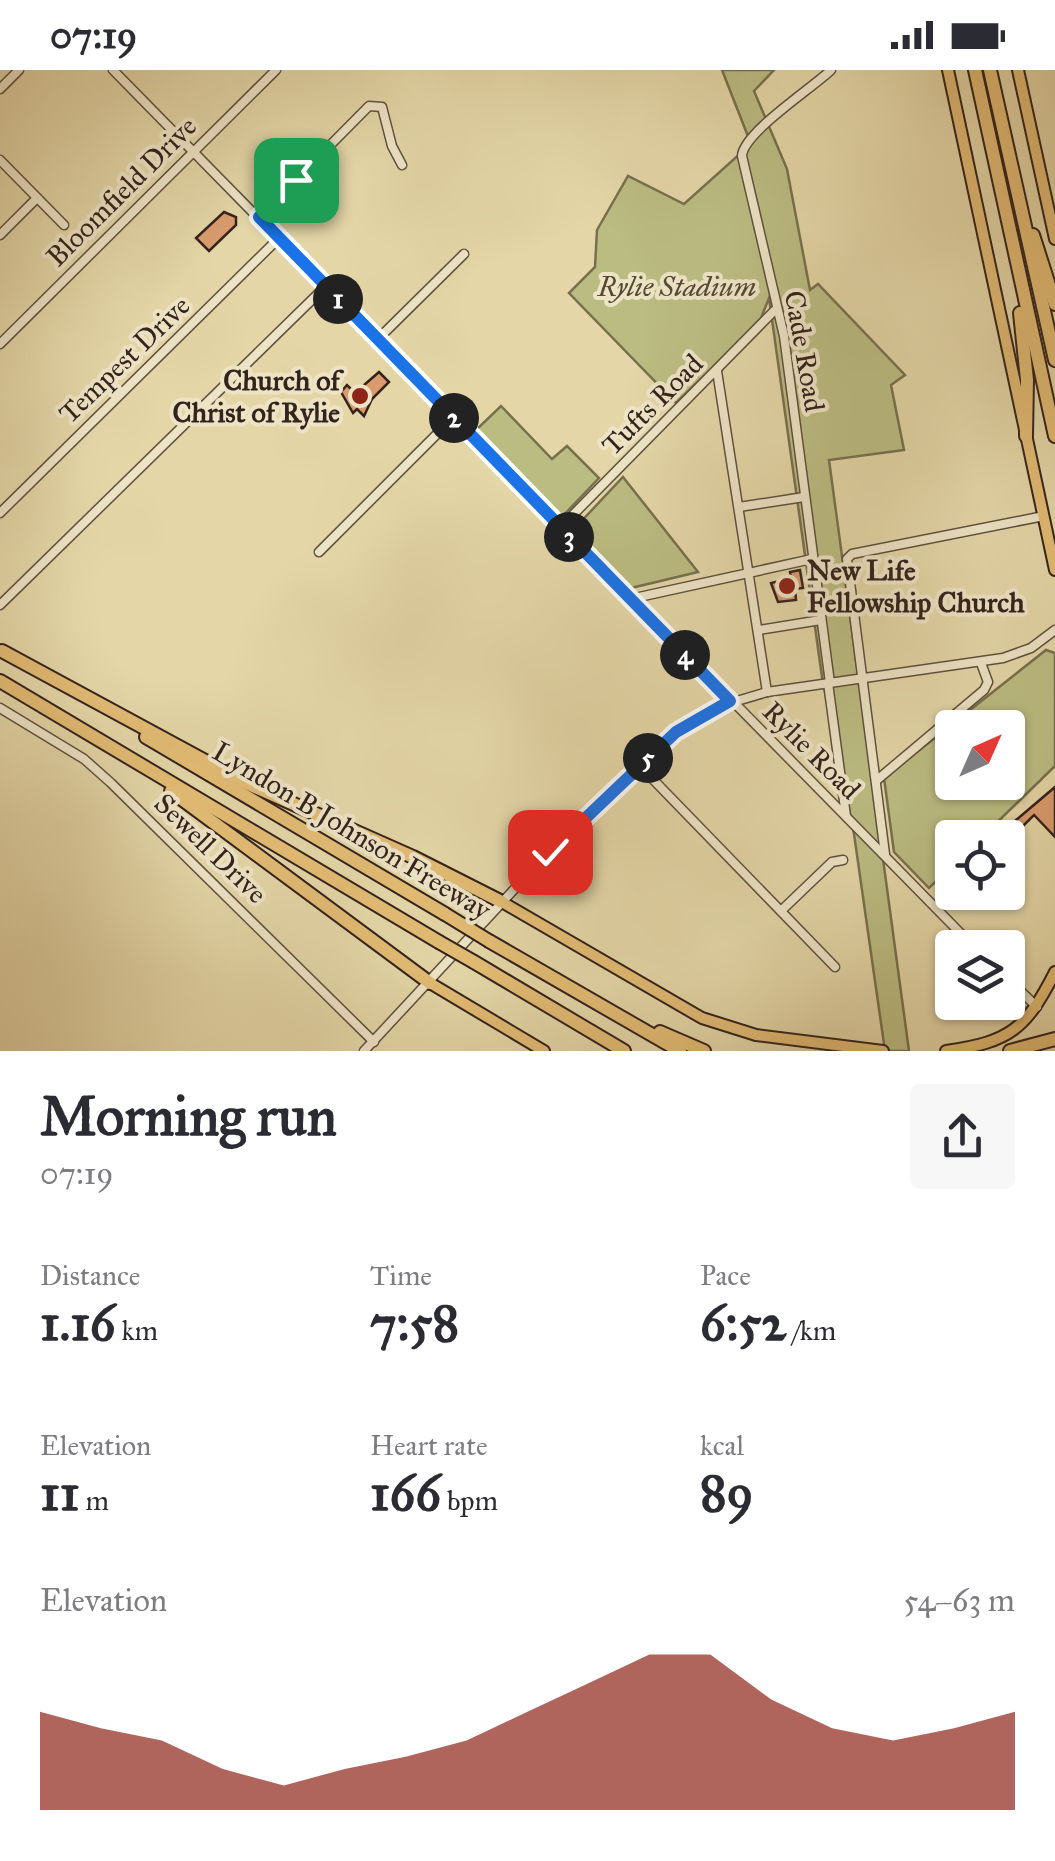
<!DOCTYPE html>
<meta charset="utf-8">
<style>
body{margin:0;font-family:"IM FELL Great Primer",serif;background:#f7f7f7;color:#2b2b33;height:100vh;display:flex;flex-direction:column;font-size:38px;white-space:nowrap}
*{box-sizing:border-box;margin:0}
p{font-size:32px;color:#7c7c81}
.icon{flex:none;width:55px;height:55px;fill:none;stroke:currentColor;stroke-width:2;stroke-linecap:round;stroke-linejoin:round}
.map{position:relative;height:981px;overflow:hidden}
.side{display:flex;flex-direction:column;background:#fff;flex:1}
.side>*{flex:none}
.needle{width:65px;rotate:45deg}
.fabs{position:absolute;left:935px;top:640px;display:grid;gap:20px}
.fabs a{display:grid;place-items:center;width:90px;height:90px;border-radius:10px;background:#fff;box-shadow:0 2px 8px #0004;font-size:50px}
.pin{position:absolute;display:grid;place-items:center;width:85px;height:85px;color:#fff;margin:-42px;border-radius:20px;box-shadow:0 5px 15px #0006}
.km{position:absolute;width:50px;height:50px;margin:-25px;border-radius:50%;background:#222;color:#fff;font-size:28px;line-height:50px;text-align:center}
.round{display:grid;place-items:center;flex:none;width:105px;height:105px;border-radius:10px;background:#f7f7f7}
.head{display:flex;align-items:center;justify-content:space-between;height:170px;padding:0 40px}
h1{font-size:55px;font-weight:800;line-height:75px}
.figures{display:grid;grid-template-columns:repeat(3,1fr);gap:15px;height:170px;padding:10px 40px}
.figures div{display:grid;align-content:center}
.figures b{font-size:50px;font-weight:800}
.figures small{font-size:28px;font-weight:400}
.figures p{font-size:28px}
.chart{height:280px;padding:20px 40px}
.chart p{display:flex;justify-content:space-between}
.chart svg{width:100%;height:180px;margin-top:10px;fill:#8f2418;opacity:.7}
.status{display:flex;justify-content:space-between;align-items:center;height:70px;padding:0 50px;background:#fff;direction:ltr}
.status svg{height:28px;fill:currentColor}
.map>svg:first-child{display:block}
.green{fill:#bbbc82;stroke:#77704f;stroke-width:2.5;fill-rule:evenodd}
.building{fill:#da9c6f;stroke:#33231c;stroke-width:2.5}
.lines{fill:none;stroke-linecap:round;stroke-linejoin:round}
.minor-casing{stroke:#5f503f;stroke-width:11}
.major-casing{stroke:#33231c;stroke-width:14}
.highway-casing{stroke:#33231c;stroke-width:16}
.minor{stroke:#ede4c6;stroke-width:8}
.major{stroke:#e2bb74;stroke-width:10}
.highway{stroke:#e2bb74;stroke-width:12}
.highway-bridge-casing{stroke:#33231c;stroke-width:16;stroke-linecap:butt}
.highway-bridge{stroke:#e2bb74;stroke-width:12}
.route-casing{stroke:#fff;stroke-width:20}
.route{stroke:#1a73e8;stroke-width:12}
.poi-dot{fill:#8f2418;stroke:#ede4c6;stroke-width:4}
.labels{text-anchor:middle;stroke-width:8;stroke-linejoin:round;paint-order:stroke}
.street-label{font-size:28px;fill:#33231c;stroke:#ede4c6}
.park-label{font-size:28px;font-style:italic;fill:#554936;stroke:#ede4c6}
.poi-label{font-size:28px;font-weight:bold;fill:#33231c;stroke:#ede4c6;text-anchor:end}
</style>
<div class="status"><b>07:19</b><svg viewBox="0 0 49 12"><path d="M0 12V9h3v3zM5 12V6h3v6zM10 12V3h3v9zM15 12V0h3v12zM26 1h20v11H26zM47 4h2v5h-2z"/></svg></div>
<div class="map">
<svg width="1055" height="981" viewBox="0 0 1055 981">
<rect width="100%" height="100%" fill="#e4d6a7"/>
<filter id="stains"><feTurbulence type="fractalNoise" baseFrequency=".002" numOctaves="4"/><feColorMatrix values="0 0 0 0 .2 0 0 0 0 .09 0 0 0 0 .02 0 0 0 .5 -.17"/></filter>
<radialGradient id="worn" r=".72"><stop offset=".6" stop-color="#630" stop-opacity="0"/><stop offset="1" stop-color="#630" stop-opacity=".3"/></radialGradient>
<!-- green -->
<g class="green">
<polygon points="722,0 774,0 754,21 787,99 810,220 818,214 905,305 891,315 904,380 829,390 909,981 885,981 854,764 822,607 769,228 759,253 676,333 569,223 595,197 597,160 628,106 684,134 751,74"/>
<polygon points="501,336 552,389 567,376 599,408 562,447 476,360"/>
<polygon points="623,407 698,502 631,518 574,459"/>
<path d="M1046,580l9,3v113l-73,71 -30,1v28l-23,22 -35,-36 -10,-74zM952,658h56v54h-56z"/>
</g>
<!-- building -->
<g class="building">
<polygon points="224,142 236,147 236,155 209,181 196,168"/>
<polygon points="379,302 389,312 372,329 364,346 357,339 353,343 341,322 347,315 355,323"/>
<polygon points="800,500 803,518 795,519 796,530 778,532 771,513 791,508 790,502"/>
<polygon points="1055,717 1055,767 1034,745 1021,758 1015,751"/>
</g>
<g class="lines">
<!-- minor casing -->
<g class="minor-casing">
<g id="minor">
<polyline points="113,0 975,878"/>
<polyline points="0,19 19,0"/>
<polyline points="0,90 64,155"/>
<polyline points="259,147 369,36 382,37 392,76 402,95"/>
<polyline points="0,165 37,128"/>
<polyline points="378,269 464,184"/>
<polyline points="0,274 276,0"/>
<polyline points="717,301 767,622"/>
<polyline points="739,437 804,427"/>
<polyline points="0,443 279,168"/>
<polyline points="561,457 774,241"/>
<polyline points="319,482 454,347"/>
<polyline points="630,529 812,489"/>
<polyline points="0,535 326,216"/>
<polyline points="759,560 821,550"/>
<polyline points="828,613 846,746"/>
<path d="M830,613l-46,-347 -42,-180c1,-23 69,-67 89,-86"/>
<polyline points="0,638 84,689 111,713 374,972"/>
<polyline points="640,696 835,897"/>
<polyline points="877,710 984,620 988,612 981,593"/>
<polyline points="885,784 847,489 852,484 1044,446"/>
<polyline points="783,839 832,792 843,790"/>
<polyline points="1008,909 1037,937"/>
<polyline points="364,981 534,798 676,662 710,639 767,622 1003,588 1031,578 1055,560"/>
</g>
</g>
<!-- major casing -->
<g class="major-casing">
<g id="major">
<polyline points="948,0 1055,500"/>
<polyline points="1018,0 1055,169"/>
<polyline points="502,832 702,948 756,965 883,981"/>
<polyline points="430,913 544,981"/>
<path d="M946,981c64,-9 80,-22 109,-79"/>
</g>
</g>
<!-- highway casing -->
<g class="highway-casing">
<g id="highway">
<polyline points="975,0 1055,366"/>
<polyline points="990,0 1055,290"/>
<polyline points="1033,165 1055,234"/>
<polyline points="1020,243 1027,310 1026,366"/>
<polyline points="2,581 244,712 413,787 502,832"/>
<polyline points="0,611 439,872"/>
<polyline points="146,667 445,844"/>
<polyline points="171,721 430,913"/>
<polyline points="489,871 680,981"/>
<polyline points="474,892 624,981"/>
<polyline points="660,962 704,981"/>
<polyline points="1010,981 1055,969"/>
</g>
</g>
<!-- minor -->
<use href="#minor" class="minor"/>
<!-- major -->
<use href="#major" class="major"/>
<!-- highway -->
<use href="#highway" class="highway"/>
<!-- highway-bridge casing -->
<g class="highway-bridge-casing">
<g id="highway-bridge">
<polyline points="445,844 489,871"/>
<polyline points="439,872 474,892"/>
</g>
</g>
<!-- highway-bridge -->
<use href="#highway-bridge" class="highway-bridge"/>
</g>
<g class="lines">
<!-- route casing -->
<g class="route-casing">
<polyline id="route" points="296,110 259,147 730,631 676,662 550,782"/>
</g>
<!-- route -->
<use href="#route" class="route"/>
</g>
<!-- markers -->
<g class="poi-dot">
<circle cx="360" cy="326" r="10"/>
<circle cx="787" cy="516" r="10"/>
</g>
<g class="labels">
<!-- street labels -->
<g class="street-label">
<text transform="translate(121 121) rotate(-45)" y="10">Bloomfield Drive</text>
<text transform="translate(805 281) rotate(80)" y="10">Cade Road</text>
<text transform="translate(124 289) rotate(-44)" y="10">Tempest Drive</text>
<text transform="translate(652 334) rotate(-45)" y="10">Tufts Road</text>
<text transform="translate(812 680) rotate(45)" y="10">Rylie Road</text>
<text transform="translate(352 760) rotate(31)" y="10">Lyndon B Johnson Freeway</text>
<text transform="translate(211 778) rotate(44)" y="10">Sewell Drive</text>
</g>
<!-- park labels -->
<g class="park-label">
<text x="677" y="226">Rylie Stadium</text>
</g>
<!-- poi labels -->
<g class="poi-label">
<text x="340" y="320">Church of<tspan x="340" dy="32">Christ of Rylie</tspan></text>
<text x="807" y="510" text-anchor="start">New Life<tspan x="807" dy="32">Fellowship Church</tspan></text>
</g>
</g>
<rect width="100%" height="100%" filter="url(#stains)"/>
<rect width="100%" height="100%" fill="url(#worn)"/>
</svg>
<div class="fabs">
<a><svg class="needle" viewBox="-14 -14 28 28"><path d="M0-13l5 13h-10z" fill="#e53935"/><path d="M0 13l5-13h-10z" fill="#7c7c81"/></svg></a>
<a><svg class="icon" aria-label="locate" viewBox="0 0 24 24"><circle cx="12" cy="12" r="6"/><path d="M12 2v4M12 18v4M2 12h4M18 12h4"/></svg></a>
<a><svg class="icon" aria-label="layers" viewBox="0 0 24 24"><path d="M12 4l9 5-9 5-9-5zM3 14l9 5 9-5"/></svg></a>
</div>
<div class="pin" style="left:296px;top:110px;background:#1e9e55"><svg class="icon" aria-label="arrive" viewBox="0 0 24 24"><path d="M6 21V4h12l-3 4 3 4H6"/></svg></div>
<div class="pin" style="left:550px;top:782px;background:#d93025"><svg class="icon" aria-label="check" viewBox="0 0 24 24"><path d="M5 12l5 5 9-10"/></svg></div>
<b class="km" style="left:338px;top:229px">1</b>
<b class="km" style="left:454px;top:348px">2</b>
<b class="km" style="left:569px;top:467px">3</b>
<b class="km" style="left:685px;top:585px">4</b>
<b class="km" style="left:648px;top:688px">5</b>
</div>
<section class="side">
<div class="head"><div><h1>Morning run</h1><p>07:19</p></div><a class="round"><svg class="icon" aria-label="share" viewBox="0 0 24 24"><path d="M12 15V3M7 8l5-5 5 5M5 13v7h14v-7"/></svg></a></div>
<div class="figures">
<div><p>Distance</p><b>1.16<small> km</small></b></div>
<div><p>Time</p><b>7:58</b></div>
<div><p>Pace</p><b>6:52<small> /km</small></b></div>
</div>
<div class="figures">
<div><p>Elevation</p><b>11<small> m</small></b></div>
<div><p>Heart rate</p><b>166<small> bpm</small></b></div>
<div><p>kcal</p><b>89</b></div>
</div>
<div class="chart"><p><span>Elevation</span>54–63 m</p>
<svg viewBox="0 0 160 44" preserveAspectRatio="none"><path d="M0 44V20L10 24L20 27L30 34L40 38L50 34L60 31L70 27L80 20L90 13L100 6L110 6L120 17L130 24L140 27L150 24L160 20V44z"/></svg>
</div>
</section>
